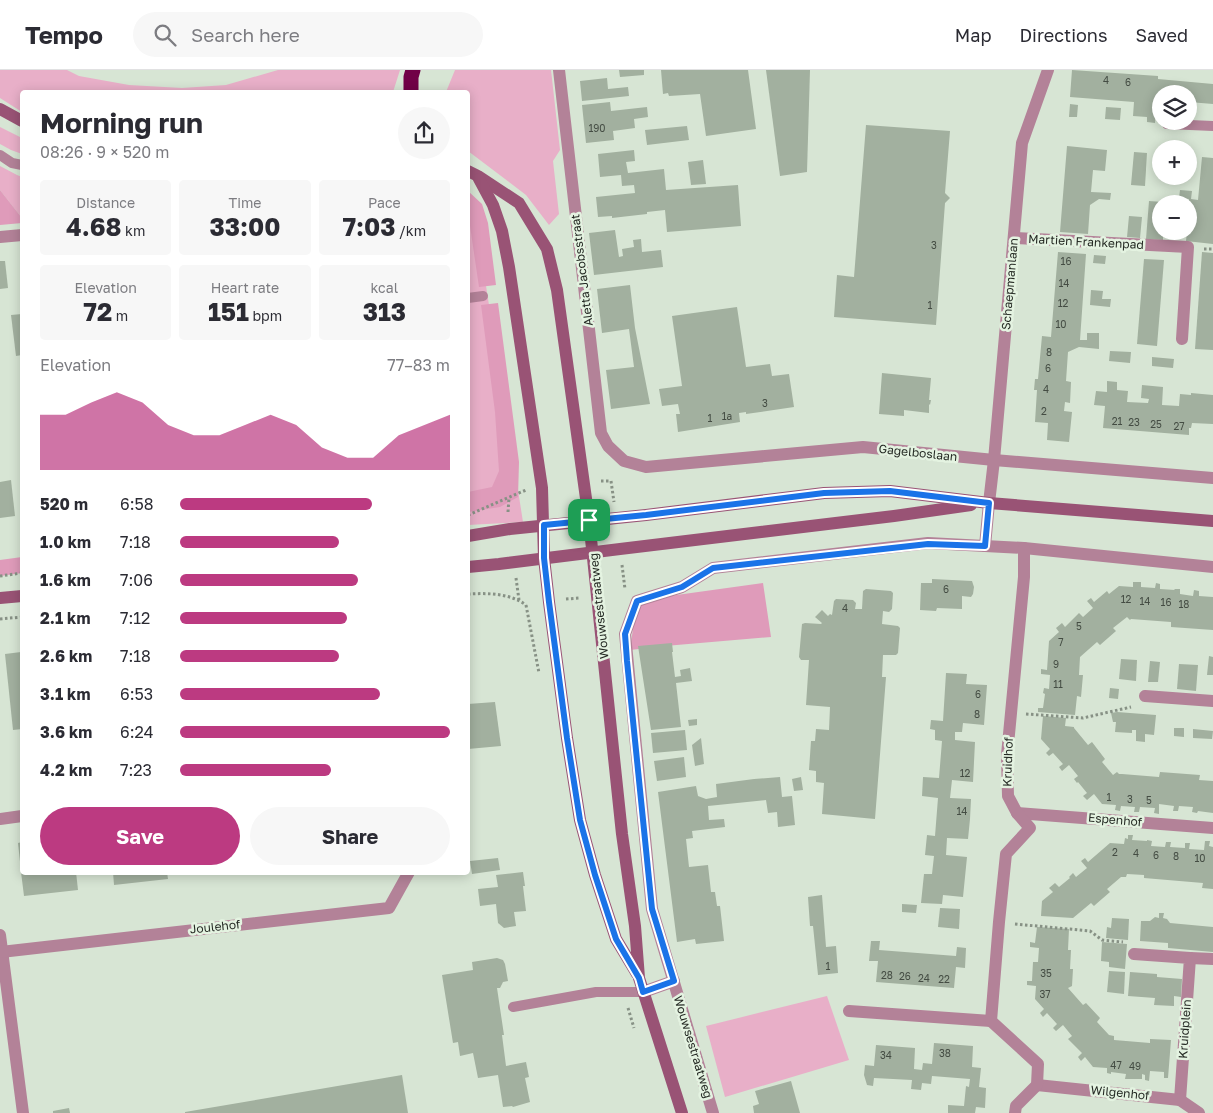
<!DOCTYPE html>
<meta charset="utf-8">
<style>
body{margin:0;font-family:"Golos Text",sans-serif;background:#f7f7f7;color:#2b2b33;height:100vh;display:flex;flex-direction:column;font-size:19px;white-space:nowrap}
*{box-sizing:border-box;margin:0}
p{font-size:16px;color:#7c7c81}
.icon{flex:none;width:28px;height:28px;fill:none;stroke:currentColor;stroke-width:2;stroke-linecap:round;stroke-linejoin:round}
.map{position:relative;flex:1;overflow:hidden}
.details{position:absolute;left:20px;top:20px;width:450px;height:785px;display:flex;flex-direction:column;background:#fff;border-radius:5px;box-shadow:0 2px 12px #0003}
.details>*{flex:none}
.controls{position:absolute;left:1152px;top:15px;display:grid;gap:10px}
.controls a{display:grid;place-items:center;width:45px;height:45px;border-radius:50%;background:#fff;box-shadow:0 2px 12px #0003;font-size:25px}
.pin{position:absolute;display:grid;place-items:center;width:42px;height:42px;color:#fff;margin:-21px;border-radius:10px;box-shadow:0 2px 8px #0006}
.round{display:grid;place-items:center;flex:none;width:52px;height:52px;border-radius:26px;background:#f7f7f7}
.head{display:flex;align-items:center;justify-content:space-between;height:85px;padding:0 20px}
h1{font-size:28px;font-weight:700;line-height:38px}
.figures{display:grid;grid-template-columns:repeat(3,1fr);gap:8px;height:85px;padding:5px 20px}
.figures div{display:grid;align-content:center;border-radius:5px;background:#f7f7f7;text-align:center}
.figures b{font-size:25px;font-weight:700}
.figures small{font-size:14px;font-weight:400}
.figures p{font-size:14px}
.chart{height:140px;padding:10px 20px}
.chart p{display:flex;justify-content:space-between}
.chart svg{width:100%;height:90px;margin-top:5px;fill:#bc3a81;opacity:.7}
.cta{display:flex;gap:10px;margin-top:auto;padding:10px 20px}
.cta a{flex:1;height:58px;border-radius:30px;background:#bc3a81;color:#fff;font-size:20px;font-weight:700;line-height:58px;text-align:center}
.cta a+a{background:#f7f7f7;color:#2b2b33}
ul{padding:0 20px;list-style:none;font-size:16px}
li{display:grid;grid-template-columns:80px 60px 1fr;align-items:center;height:38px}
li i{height:12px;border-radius:6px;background:#bc3a81}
header{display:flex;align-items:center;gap:30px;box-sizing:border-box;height:70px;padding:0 25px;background:#fff;border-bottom:1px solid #e1e1e2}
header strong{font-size:24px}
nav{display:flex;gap:28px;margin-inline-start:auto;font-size:18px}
.search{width:350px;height:45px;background:#f7f7f7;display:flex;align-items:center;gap:12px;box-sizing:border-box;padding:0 18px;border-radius:28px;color:#7c7c81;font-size:19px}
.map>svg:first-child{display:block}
.green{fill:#e8afc8}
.forest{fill:#df9bba}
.building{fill:#a2b09f}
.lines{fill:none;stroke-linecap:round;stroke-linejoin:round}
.path{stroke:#879185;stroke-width:3;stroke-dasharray:2.5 2.5;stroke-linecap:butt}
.lane{stroke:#b38298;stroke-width:10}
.street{stroke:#b38298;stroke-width:12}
.secondary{stroke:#995375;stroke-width:12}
.highway{stroke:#710147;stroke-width:15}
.route-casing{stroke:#fff;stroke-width:10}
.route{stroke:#1a73e8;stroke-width:6}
.labels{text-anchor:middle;stroke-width:5;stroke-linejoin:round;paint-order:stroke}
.number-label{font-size:10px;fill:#444c43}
.street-label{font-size:12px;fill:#252a24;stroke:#e4f3e1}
</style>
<header>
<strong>Tempo</strong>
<div class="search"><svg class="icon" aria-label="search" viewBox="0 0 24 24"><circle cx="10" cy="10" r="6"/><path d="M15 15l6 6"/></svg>Search here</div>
<nav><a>Map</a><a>Directions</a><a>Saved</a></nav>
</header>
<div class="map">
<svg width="1213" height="1043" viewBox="0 0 1213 1043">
<rect width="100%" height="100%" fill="#d7e5d4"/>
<!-- green -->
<g class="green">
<polygon points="0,0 67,0 79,6 129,15 182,18 226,15 278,0 400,0 393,22 22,22 22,42 0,28"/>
<polygon points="455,0 551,0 560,80 553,91 559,144 549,155 526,125 468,81 468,22 446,22"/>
<polygon points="0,57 22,68 22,84 11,80 0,74"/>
<polygon points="0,96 17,105 22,107 22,148 0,120"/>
<polygon points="468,129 473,133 523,452 468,455"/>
<polygon points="827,926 849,990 725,1027 706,956"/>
</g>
<!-- forest -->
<g class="forest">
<polygon points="0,120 22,148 22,153 0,155"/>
<polygon points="468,121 482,134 488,153 496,215 479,217 469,149 468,147"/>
<polygon points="498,233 519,392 518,427 500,437 468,442 468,422 492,417 499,401 495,342 481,235"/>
<polygon points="22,487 22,503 0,506 0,490"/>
<polygon points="763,513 771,567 665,576 630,580 635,544 640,532 655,528"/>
</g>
<!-- building -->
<g class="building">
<polygon points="619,0 644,0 644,5 620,7"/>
<polygon points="661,0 748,0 756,59 706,66 700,24 669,26 668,23 663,24"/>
<polygon points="766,0 810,0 807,102 780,106"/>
<polygon points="1072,0 1158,6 1158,9 1213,14 1213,34 1189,32 1189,24 1161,24 1161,30 1156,29 1155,53 1147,52 1147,47 1133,46 1134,32 1070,27"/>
<polygon points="607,8 608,19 628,17 629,26 582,31 580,11"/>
<polygon points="610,32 611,41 647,37 648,47 634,49 635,58 613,61 614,70 586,73 582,35"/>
<polygon points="1070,34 1078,35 1077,47 1069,47"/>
<polygon points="1106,37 1121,38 1120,50 1105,49"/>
<polygon points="866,55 950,61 945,123 950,128 945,133 936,255 834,247 837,205 854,207"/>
<polygon points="687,56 689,70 647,75 645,60"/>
<polygon points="1067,76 1107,80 1105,101 1093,100 1091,122 1111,123 1110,130 1099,129 1090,135 1088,164 1060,162"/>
<polygon points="634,80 635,91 626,92 628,103 664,99 666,120 738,115 741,156 667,162 665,140 647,142 647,144 612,148 612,146 598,147 596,127 635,123 634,115 622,116 621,105 600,107 598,84"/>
<polygon points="1134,82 1147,83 1145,116 1131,115"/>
<polygon points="1189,86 1194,86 1194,95 1189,94"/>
<polygon points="1202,87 1213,88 1213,174 1186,171 1187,161 1189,161 1189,129 1179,128 1180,120 1192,121 1191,129 1198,130"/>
<polygon points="703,90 706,114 691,115 688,92"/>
<polygon points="1149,131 1163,132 1163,134 1161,134 1161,161 1163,161 1163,170 1146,169"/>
<polygon points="1129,146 1142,147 1140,168 1127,167"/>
<polygon points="615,160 619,187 623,186 622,179 634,177 633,170 641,169 642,182 661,180 663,197 594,205 589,163"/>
<polygon points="1058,182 1086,184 1080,270 1087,270 1087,263 1099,263 1099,279 1079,277 1068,282 1066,311 1071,312 1070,333 1065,332 1064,341 1072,342 1069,372 1047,370 1048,353 1035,352 1037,320 1034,320 1035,309 1038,309 1042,266 1051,267"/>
<polygon points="1202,182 1213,183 1213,280 1195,279"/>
<polygon points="1094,185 1106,186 1105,194 1093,193"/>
<polygon points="1144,189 1164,190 1157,276 1137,274"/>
<polygon points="0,191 5,191 8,218 0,219"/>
<polygon points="630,215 635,258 650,334 611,339 606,300 634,297 629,259 602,263 597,219"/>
<polygon points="1091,220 1103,221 1102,229 1111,229 1110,237 1090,235"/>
<polygon points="737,237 746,297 770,294 772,306 789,304 794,337 746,344 746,342 739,343 740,352 678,362 676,344 680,344 678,334 662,336 659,319 682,316 672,246"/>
<polygon points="22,244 22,285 16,286 11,245"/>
<polygon points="1110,281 1131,282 1130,293 1109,291"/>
<polygon points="1152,287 1174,289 1173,298 1152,296"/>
<polygon points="882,303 931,308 929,330 931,330 930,335 929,334 929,343 904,340 904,346 879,344"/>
<polygon points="1107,311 1117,312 1117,320 1128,321 1127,332 1148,333 1149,329 1141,328 1142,315 1163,317 1162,335 1179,336 1180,324 1191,325 1191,323 1213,325 1213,354 1192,353 1191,358 1189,358 1189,365 1103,358 1105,336 1094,335 1096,321 1107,322"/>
<polygon points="11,410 15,446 0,448 0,412"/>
<polygon points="932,509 972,511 974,517 973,524 971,527 962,526 962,539 937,538 936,541 920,540 921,513 932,513"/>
<polygon points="1133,512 1141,512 1141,517 1155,518 1156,513 1160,514 1160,519 1175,520 1174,519 1180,519 1180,524 1193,526 1194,520 1199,521 1199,526 1213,527 1213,560 1171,557 1171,552 1131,549 1130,550 1127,547 1113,558 1116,561 1100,575 1097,572 1080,587 1079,605 1083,605 1081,627 1077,626 1075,645 1038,642 1038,638 1043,638 1045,624 1043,623 1044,618 1049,619 1050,605 1041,604 1041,599 1047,600 1049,571 1059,562 1056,558 1062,553 1065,557 1079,543 1083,547 1093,538 1087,531 1091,528 1094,532 1107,521 1109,524 1119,516 1133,517"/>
<polygon points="866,519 891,521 893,523 892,539 889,542 883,541 882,554 898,556 900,558 898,583 896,585 883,585 882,607 886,607 875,749 822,744 824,713 816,712 816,701 809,700 811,671 815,671 816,659 829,660 830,637 806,635 809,590 801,590 799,587 802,554 805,553 821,554 822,553 815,547 822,540 828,546 830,544 832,545 834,531 836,529 853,530 856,533 855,539 862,539 863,521"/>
<polygon points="672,573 673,582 672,582 675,607 681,606 680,600 690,598 692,611 676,613 681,657 651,660 638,576"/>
<polygon points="21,582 22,585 22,659 13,660 5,584"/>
<polygon points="1209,586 1213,587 1213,605 1207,605"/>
<polygon points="1121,589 1137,590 1136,611 1119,609"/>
<polygon points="1150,591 1160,592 1158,612 1148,612"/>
<polygon points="1179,594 1198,595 1196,621 1177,619"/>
<polygon points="946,603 967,604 966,614 987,615 984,655 963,653 962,662 955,662 955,670 975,672 973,712 952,710 950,728 971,729 970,749 968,769 947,768 946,785 967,787 963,827 943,825 942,834 921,833 924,804 932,804 934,786 925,785 927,765 935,766 938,728 922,726 923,707 939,708 942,671 935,670 935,660 930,659 931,650 943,651"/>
<polygon points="1110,618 1119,619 1118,629 1109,628"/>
<polygon points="495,632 501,676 468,679 468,634"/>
<polygon points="1117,642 1156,645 1154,665 1145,664 1145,672 1136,671 1136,660 1132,660 1132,663 1115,662 1116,652 1113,652 1111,643"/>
<polygon points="1043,646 1066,648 1065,656 1074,657 1074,658 1088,675 1092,672 1105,689 1102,692 1113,705 1117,702 1119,704 1122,704 1159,707 1160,702 1200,705 1199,710 1213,711 1213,743 1198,741 1197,743 1192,742 1193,737 1179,736 1178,741 1173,741 1174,736 1159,734 1159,744 1154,743 1155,738 1140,737 1139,742 1134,742 1135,737 1121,736 1120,741 1115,740 1116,735 1102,734 1094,724 1087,730 1083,726 1087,723 1078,712 1077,713 1074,709 1078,706 1069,695 1062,701 1059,697 1063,694 1053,683 1049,686 1046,683 1050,679 1041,669"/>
<polygon points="697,649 697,655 689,656 688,650"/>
<polygon points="1174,658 1184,658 1184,667 1174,666"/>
<polygon points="1193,659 1213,661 1212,669 1193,668"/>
<polygon points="685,660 687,680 653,683 651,663"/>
<polygon points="701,668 704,694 695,696 692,675"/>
<polygon points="684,687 686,707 657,711 654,691"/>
<polygon points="780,707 782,727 792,726 795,755 778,757 777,742 768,743 766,730 708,736 709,750 724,749 725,757 692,761 693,768 686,769 689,797 708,795 711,822 715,822 717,836 720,836 724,871 696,874 695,869 677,872 658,722 696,716 698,726 706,729 717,727 716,714 754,709"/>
<polygon points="801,707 803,720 794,721 792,709"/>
<polygon points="1128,765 1133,765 1132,770 1147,771 1147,770 1152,771 1151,776 1165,777 1166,772 1171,772 1170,777 1185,778 1185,773 1190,773 1189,779 1204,780 1205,771 1210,771 1209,776 1213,777 1213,819 1202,818 1203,813 1144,808 1144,805 1127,804 1126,807 1121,807 1107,819 1110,822 1095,835 1094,836 1091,833 1073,848 1041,846 1042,831 1053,822 1049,818 1055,813 1059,817 1070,808 1069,807 1073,803 1076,807 1087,798 1081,791 1085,788 1088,792 1110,773 1124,774 1125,768 1128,769"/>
<polygon points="22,772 22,801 21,801 18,773"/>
<polygon points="498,788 500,800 472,804 470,791"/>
<polygon points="21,802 76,802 78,820 24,826"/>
<polygon points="113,802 167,802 168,809 114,815"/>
<polygon points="523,802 525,816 523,816 526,841 514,842 516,856 504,858 498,853 496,834 480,836 478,819 498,817 496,805"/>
<polygon points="822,825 826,877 836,876 838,903 818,905 813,856 810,856 808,827"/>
<polygon points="902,834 917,835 916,843 902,842"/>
<polygon points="940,838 960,839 959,859 938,857"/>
<polygon points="1159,843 1164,843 1163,848 1167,849 1170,853 1213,857 1213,882 1168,878 1168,873 1140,871 1141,851 1150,851 1155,847 1159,848"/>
<polygon points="1112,848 1129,849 1128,870 1106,868 1107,857 1111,858"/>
<polygon points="1037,857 1069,859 1068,880 1071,880 1070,899 1073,899 1072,916 1068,918 1083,935 1086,933 1100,948 1097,952 1109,965 1114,966 1114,970 1150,973 1150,969 1171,970 1168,1008 1164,1008 1164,1002 1150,1001 1149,1011 1145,1010 1145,1005 1142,1004 1142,1009 1125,1009 1126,1004 1111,1002 1111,1004 1107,1003 1107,998 1093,997 1085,987 1081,991 1078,987 1082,983 1068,969 1072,966 1063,955 1056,961 1053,958 1057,954 1047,943 1043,947 1040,943 1044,939 1035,929 1036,916 1027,915 1027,911 1032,911 1033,892 1038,892 1039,878 1030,877 1030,872 1035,873"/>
<polygon points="871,871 880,871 879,880 956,886 957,877 966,878 965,898 956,897 954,918 876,912 878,891 869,891"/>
<polygon points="1102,872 1127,874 1125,899 1109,897 1109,892 1101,891"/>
<polygon points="497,888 503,890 505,894 508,911 503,912 500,918 497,918 504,965 502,965 506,996 526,992 529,1007 525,1008 530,1032 513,1037 512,1036 503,1037 498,1005 478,1008 473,983 460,986 458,972 453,973 442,905 473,900 472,892"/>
<polygon points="1109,901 1125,902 1124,924 1107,922"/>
<polygon points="1130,902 1157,904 1157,907 1182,909 1181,927 1174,926 1174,936 1154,935 1155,928 1128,926"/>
<polygon points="934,973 973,976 972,997 981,998 979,1017 986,1018 985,1038 976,1037 975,1043 948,1043 948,1035 964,1036 966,1016 969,1017 970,1009 932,1006 931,1014 922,1013 921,1020 911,1019 912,1010 874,1008 873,1016 867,1015 864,1005 865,995 874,996 876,975 915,978 914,999 922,1000 923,993 932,994"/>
<polygon points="402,1005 408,1043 185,1043 185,1042"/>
<polygon points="791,1011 800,1043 754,1043 753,1036 759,1034 755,1021"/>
<polygon points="69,1038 70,1043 53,1043 53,1041"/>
</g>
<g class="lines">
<!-- path -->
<g class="path">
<polyline points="1204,179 1213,179"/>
<polyline points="601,411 611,411 614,432"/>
<polyline points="508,442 509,428"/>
<polyline points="468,445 526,420"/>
<polyline points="622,495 625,519"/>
<polyline points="0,506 22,503"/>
<polyline points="516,508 519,530"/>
<path d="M468,524c19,-1 42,-1 58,11"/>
<polyline points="566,529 580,528"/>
<polyline points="526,535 539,603"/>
<polyline points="0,549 22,547"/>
<polyline points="1026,644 1083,648 1131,637"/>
<polyline points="1015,854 1090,861 1102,870 1123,872"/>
<polyline points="628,938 634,958"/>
</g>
<!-- lane -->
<g class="lane">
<polyline points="1167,54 1213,56"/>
<polyline points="0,85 12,93 22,95"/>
<polyline points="468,228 483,226"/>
<polyline points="513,937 596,922 643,922"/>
</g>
<!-- street -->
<g class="street">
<polyline points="559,0 601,363 608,376 624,391 646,397 863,377 994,390 1213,408"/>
<polyline points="0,167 22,165"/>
<polyline points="1014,168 1188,177 1182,269"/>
<polyline points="985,476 989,433 994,390 1022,73 1048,0"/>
<polyline points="1145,626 1213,631"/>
<polyline points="1017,743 1213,758"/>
<polyline points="0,749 22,746"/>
<polyline points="0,865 23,1043"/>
<polyline points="1,882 389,838 409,802"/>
<polyline points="1134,884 1190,888 1180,1030"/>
<polyline points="1190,888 1213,889"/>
<polyline points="643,922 674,911"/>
<polyline points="849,941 991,951"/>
<polyline points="1037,1015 1180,1030 1199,1043"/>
<polyline points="713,1043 652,839 625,564 637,531 682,517 713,498 928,473 1024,478 1213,497"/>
<polyline points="1015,1043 1016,1036 1037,1015 1038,994 991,951 999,852 1006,784 1030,758 1017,743 1008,726 1007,685 1024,507 1024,478"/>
</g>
<!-- secondary -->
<g class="secondary">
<polyline points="0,39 22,51"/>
<polyline points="468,101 478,106 519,133 547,179 557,220 589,450 622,764 635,856 639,908 682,1043"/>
<polyline points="479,109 493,135 502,161 509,197 542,418 544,488 549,532 567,668 580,750 595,805 616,869 637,904"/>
<polyline points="468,466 510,459 646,445 824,423 890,421 989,433 1213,451"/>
<polyline points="468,497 499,494 620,479 894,446 971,435"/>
<polyline points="0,528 22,526"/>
</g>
<!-- highway -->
<polyline class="highway" points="411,22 411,7 413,0"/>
</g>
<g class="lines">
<!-- route casing -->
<g class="route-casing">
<polygon id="route" points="890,421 989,433 985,476 928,474 713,498 682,517 637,531 625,564 627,591 652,839 674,911 643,922 639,908 616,869 595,805 580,750 567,668 549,532 544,488 544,455 646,445 824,423"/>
</g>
<!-- route -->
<use href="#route" class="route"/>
</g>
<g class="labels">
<!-- number labels -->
<g class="number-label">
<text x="1106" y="14">4</text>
<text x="1128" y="16">6</text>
<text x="597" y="62">190</text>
<text x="934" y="179">3</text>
<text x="1066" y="195">16</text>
<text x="1064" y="217">14</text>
<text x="1063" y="237">12</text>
<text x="930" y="239">1</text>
<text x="1061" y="258">10</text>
<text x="1049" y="286">8</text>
<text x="1048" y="302">6</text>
<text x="1046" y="323">4</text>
<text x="765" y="337">3</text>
<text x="1044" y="345">2</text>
<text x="727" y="350">1a</text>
<text x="710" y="352">1</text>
<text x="1117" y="355">21</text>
<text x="1134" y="356">23</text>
<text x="1156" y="358">25</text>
<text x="1179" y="360">27</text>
<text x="946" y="523">6</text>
<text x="1126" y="533">12</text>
<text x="1145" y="535">14</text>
<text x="1166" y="536">16</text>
<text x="1184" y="538">18</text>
<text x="845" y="542">4</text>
<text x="1079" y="560">5</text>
<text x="1061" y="576">7</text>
<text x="1056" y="598">9</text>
<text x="1058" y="618">11</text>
<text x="978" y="628">6</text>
<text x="977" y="648">8</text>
<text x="965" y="707">12</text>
<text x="1109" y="731">1</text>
<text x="1130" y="733">3</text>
<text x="1149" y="734">5</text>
<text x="962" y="745">14</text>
<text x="1115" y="786">2</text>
<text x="1136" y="787">4</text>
<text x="1156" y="789">6</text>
<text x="1176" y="790">8</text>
<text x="1200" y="792">10</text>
<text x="828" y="900">1</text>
<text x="1046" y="907">35</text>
<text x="887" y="909">28</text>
<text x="905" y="910">26</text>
<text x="924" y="912">24</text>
<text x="944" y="913">22</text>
<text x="1045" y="928">37</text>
<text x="945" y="987">38</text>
<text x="886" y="989">34</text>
<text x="1116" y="999">47</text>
<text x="1135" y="1000">49</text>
</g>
<!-- street labels -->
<g class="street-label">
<text transform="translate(1086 172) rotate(3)" y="4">Martien Frankenpad</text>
<text transform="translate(582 200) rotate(-97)" y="4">Aletta Jacobsstraat</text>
<text transform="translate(1010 214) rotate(-85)" y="4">Schaepmanlaan</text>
<text transform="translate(918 383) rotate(6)" y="4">Gagelboslaan</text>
<text transform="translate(599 536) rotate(-96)" y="4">Wouwsestraatweg</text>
<text transform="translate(1008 692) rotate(-88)" y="4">Kruidhof</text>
<text transform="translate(1115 750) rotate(5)" y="4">Espenhof</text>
<text transform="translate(215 857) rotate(-6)" y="4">Joulehof</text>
<text transform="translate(1185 959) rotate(-86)" y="4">Kruidplein</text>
<text transform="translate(693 977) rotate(73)" y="4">Wouwsestraatweg</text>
<text transform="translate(1120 1023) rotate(6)" y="4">Wilgenhof</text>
</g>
</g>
</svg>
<div class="controls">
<a><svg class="icon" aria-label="layers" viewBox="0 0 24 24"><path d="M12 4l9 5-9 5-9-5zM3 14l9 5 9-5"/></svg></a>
<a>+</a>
<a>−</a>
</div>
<div class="pin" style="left:589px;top:450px;background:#1e9e55"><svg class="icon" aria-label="arrive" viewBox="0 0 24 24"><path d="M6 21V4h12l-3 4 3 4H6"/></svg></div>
<section class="details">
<div class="head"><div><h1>Morning run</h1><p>08:26 · 9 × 520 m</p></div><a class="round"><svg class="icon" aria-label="share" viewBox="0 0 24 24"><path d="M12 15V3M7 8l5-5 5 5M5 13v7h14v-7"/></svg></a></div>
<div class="figures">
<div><p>Distance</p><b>4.68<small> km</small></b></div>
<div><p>Time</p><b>33:00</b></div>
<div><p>Pace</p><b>7:03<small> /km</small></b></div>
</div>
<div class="figures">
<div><p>Elevation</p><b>72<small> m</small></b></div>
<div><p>Heart rate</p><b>151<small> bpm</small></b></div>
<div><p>kcal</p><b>313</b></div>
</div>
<div class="chart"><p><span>Elevation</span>77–83 m</p>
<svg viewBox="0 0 160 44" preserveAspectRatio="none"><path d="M0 44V17L10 17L20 11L30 6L40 11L50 22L60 27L70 27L80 22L90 17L100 22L110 33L120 38L130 38L140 27L150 22L160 17V44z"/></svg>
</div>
<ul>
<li><b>520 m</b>6:58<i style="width:71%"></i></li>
<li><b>1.0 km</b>7:18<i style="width:59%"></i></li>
<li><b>1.6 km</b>7:06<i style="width:66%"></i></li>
<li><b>2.1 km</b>7:12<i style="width:62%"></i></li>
<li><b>2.6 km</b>7:18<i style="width:59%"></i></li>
<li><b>3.1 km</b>6:53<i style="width:74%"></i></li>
<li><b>3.6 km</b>6:24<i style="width:100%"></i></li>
<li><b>4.2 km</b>7:23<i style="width:56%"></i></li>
</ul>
<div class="cta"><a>Save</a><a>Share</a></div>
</section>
</div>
